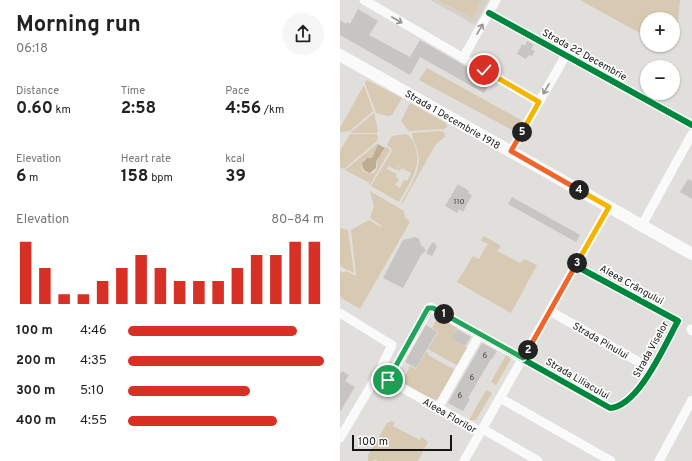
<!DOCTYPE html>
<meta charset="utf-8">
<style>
body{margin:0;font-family:Overpass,sans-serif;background:#f6f6f6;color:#222;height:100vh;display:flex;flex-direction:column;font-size:15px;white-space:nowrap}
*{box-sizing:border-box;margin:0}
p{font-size:13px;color:#767676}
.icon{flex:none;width:22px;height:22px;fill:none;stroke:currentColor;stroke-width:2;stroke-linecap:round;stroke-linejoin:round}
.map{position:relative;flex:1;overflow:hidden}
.details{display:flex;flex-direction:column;background:#fff;width:340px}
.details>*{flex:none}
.fabs{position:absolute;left:300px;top:12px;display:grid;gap:8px}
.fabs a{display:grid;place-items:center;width:40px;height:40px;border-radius:50%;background:#fff;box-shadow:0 1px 3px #0004;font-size:20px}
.scale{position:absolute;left:12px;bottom:10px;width:100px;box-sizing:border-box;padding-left:4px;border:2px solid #171513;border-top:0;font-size:11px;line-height:14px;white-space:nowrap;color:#171513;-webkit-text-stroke:3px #fff;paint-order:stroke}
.pin{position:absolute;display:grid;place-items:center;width:34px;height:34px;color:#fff;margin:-17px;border:2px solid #fff;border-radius:50%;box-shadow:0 1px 4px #0007}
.km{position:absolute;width:20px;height:20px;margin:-10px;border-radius:50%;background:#222;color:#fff;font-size:11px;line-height:20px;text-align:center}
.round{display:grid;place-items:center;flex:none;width:42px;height:42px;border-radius:21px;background:#f6f6f6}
.headline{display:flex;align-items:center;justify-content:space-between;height:68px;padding:0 16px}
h1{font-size:22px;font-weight:700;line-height:30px}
.stats{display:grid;grid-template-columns:repeat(3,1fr);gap:6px;height:68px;padding:4px 16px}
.stats div{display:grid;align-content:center}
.stats b{font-size:17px;font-weight:700}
.stats small{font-size:11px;font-weight:400}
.stats p{font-size:11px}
.chart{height:112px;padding:8px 16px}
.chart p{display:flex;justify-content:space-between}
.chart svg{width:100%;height:72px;margin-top:4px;stroke:#d93025;stroke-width:6}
ul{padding:0 16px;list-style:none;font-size:13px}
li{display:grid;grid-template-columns:64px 48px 1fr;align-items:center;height:30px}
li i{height:10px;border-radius:5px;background:#d93025}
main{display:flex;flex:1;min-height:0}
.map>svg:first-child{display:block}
.built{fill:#d6d1c8}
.green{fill:#d7c9b2;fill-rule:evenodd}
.water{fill:#bfad90}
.building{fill:#c7c5c2}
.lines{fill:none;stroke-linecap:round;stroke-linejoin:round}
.minor{stroke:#fafafa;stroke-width:9}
.major{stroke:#fafafa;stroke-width:12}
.cycleway-casing{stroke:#fff;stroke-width:8}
.cycleway{stroke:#00873e;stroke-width:6}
.oneway{stroke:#949392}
.split-1-casing{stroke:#fff;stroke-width:8}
.split-2-casing{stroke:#fff;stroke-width:8}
.split-3-casing{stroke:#fff;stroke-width:8}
.split-4-casing{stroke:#fff;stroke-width:8}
.split-5-casing{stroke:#fff;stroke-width:8}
.split-6-casing{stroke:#fff;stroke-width:8}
.split-1{stroke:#22a559;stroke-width:5}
.split-2{stroke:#22a559;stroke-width:5}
.split-3{stroke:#f0652b;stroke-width:5}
.split-4{stroke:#f5b400;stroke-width:5}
.split-5{stroke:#f0652b;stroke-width:5}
.split-6{stroke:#f5b400;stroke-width:5}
.labels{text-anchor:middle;stroke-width:3.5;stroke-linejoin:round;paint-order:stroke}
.number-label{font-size:8px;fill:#464442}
.street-label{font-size:10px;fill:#171513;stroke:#fff}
</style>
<main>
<section class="details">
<div class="headline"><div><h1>Morning run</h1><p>06:18</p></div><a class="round"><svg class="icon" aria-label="share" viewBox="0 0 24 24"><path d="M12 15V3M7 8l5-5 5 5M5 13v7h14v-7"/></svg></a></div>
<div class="stats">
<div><p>Distance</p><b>0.60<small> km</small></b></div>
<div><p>Time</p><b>2:58</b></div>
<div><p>Pace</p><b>4:56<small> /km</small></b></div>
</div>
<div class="stats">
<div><p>Elevation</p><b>6<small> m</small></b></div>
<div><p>Heart rate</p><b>158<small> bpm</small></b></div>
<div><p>kcal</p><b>39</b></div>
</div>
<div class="chart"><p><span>Elevation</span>80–84 m</p>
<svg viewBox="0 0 160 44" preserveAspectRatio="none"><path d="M5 44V6M15 44V22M25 44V38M35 44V38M45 44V30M55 44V22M65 44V14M75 44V22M85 44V30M95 44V30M105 44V30M115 44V22M125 44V14M135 44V14M145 44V6M155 44V6"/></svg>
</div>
<ul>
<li><b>100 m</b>4:46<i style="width:86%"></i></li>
<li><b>200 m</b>4:35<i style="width:100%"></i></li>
<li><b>300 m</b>5:10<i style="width:62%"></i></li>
<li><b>400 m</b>4:55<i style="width:76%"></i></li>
</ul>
</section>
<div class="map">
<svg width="352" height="461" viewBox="0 0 352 461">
<rect width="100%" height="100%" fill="#e1dfdc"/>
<!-- built -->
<polygon class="built" points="90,0 149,0 135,25"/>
<!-- green -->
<g class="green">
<polygon points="98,0 142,0 132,18"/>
<polygon points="240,0 340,0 336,41 333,42 333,19 307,19 307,37"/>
<polygon points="87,68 181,120 176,132 79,80"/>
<polygon points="27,80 62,98 52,115 49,116 36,113 25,83"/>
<polygon points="24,85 33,111 10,131 0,132 0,128"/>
<polygon points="70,103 106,123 107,127 104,129 69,131 61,121"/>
<polygon points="34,113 38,131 37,133 10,133"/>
<path d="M99,131l5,1 1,5 -9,7 -34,60 -1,-1c8,-15 21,-32 17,-50 -1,-6 -5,-12 -6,-18l1,-2z"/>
<polygon points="10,134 37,134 38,138 37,141 4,169 0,167 0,151"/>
<path d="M66,134c4,2 6,5 8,10 10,21 -5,40 -15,58l-28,-16 21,-35 -1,-3 -4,-3 5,-9zM53,158l-4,8 7,4 5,-8 -4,8 2,1 3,-3 9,5 -4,8 -3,-1 -4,8 -5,-3 4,-6 -3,-2 1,-3 -10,-5z"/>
<path d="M38,143l-6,15 -7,1c-14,15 18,22 11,2l4,-7h2l4,-7 4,3 -20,35 -2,-3 -23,-12z"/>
<polygon points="30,191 64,211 65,217 70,222 20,309 0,297 0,271 4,273 6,271 16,276 11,230 29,220 41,227 42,226 30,218 34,207"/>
<polygon points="0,228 8,230 14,273 0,266"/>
<polygon points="144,236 161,246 157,251 180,263 184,259 197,265 171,313 117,282 133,256 139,259 148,244 141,241"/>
<polygon points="99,315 118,326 111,339 128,348 118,366 88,349 98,332 92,328"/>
<polygon points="86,352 89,353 88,355 115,370 98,399 96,400 61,384 70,366 76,369"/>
<polygon points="167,353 171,359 156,385 151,382"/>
<polygon points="146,390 152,393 136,420 129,420"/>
<polygon points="52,421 55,422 53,426 80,440 82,437 88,442 78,461 37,461 35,459 33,461 28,461 28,455 47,423"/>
</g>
<!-- water -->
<path class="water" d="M38,144l7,4 -9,13v7l-6,5c-5,-1 -8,-4 -8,-10l5,-5h5z"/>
<!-- building -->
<g class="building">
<polygon points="18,9 38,21 29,35 70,57 80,40 151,81 144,93 80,57 70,75 0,35 0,20 6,24 7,22 10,24"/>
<polygon points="187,41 194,45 191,49 195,51 192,56 189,55 186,59 177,54 182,44 185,46"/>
<polygon points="348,179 352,181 352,199 340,192"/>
<polygon points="118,184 129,191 128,193 132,195 123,212 119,209 117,213 105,206"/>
<polygon points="172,197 240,235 236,242 168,204"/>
<polygon points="75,237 79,239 81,245 86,250 81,255 63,288 43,278 63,240"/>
<polygon points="94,242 97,247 92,256 86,253 91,244"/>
<polygon points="86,325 97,332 76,368 65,362"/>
<polygon points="117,329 131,337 125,346 111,339"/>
<polygon points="142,343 157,351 152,359 151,359 128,398 130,399 123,411 108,403"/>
<polygon points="2,371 9,375 5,381 15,387 0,412 0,374"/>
</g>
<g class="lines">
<!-- minor -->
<g class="minor">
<polyline points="24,0 199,102"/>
<polyline points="149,13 352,125"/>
<polyline points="123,58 156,0"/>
<polyline points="171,151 226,55"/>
<polyline points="302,225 352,134"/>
<polyline points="210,311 311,369"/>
<polyline points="0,313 52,345 38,374 0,438"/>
<polyline points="351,329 352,331"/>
<polyline points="43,377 141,432"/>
<path d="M48,380l42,-73 180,101c29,-2 55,-64 68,-87l-102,-55"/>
<polyline points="160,398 271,461"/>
<polyline points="98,408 140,334"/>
<polyline points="143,429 198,461"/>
<polyline points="124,461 269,207"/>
<polyline points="319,461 352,400"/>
</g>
<!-- major -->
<polyline class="major" points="0,55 352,254"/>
<!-- cycleway casing -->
<g class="cycleway-casing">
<g id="cycleway">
<polyline points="149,13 352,125"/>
<path d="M48,380l42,-73 180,101c29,-2 55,-64 68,-87l-102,-55"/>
</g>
</g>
<!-- cycleway -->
<use href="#cycleway" class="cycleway"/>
</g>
<!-- one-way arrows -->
<defs><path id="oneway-shaft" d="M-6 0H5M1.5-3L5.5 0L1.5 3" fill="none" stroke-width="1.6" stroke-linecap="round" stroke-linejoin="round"/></defs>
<g class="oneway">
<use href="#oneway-shaft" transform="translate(57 20) rotate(30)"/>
<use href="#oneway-shaft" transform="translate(140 29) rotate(-60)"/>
<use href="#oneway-shaft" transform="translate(206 89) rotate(120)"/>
</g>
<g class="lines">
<!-- split-1 casing -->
<g class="split-1-casing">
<polyline id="split-1" points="48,380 88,308 93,308 104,314"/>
</g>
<!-- split-2 casing -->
<g class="split-2-casing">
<polyline id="split-2" points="104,314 183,358 188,350"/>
</g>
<!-- split-3 casing -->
<g class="split-3-casing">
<polyline id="split-3" points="188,350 237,263"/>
</g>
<!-- split-4 casing -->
<g class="split-4-casing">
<polyline id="split-4" points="237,263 269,207 239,190"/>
</g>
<!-- split-5 casing -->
<g class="split-5-casing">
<polyline id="split-5" points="182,132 171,151 239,190"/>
</g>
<!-- split-6 casing -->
<g class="split-6-casing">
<polyline id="split-6" points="144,70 199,102 182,132"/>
</g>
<!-- split-1 -->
<use href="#split-1" class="split-1"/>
<!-- split-2 -->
<use href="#split-2" class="split-2"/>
<!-- split-3 -->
<use href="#split-3" class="split-3"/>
<!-- split-4 -->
<use href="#split-4" class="split-4"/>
<!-- split-5 -->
<use href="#split-5" class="split-5"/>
<!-- split-6 -->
<use href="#split-6" class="split-6"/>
</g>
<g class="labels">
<!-- number labels -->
<g class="number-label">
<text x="119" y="204">110</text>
<text x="145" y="358">6</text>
<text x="132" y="380">6</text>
<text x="120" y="398">6</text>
</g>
<!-- street labels -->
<g class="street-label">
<text transform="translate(245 54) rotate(29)" y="4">Strada 22 Decembrie</text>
<text transform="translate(113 119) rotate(30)" y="4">Strada 1 Decembrie 1918</text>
<text transform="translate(292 284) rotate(29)" y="4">Aleea Crângului</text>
<text transform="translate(261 340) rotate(30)" y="4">Strada Pinului</text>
<text transform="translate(310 349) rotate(-61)" y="4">Strada Viselor</text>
<text transform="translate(238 378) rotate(30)" y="4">Strada Liliacului</text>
<text transform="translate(110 415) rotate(30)" y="4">Aleea Florilor</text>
</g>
</g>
</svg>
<div class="fabs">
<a>+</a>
<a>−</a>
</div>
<div class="scale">100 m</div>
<div class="pin" style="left:48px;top:380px;background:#1e9e55"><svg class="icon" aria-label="arrive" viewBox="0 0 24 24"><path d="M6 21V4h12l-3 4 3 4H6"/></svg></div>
<div class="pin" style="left:144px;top:70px;background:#d93025"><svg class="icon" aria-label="check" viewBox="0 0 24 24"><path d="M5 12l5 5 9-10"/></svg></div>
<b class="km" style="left:104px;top:314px">1</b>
<b class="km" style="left:188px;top:350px">2</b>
<b class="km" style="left:237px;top:263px">3</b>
<b class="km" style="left:239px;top:190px">4</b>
<b class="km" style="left:182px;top:132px">5</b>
</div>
</main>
